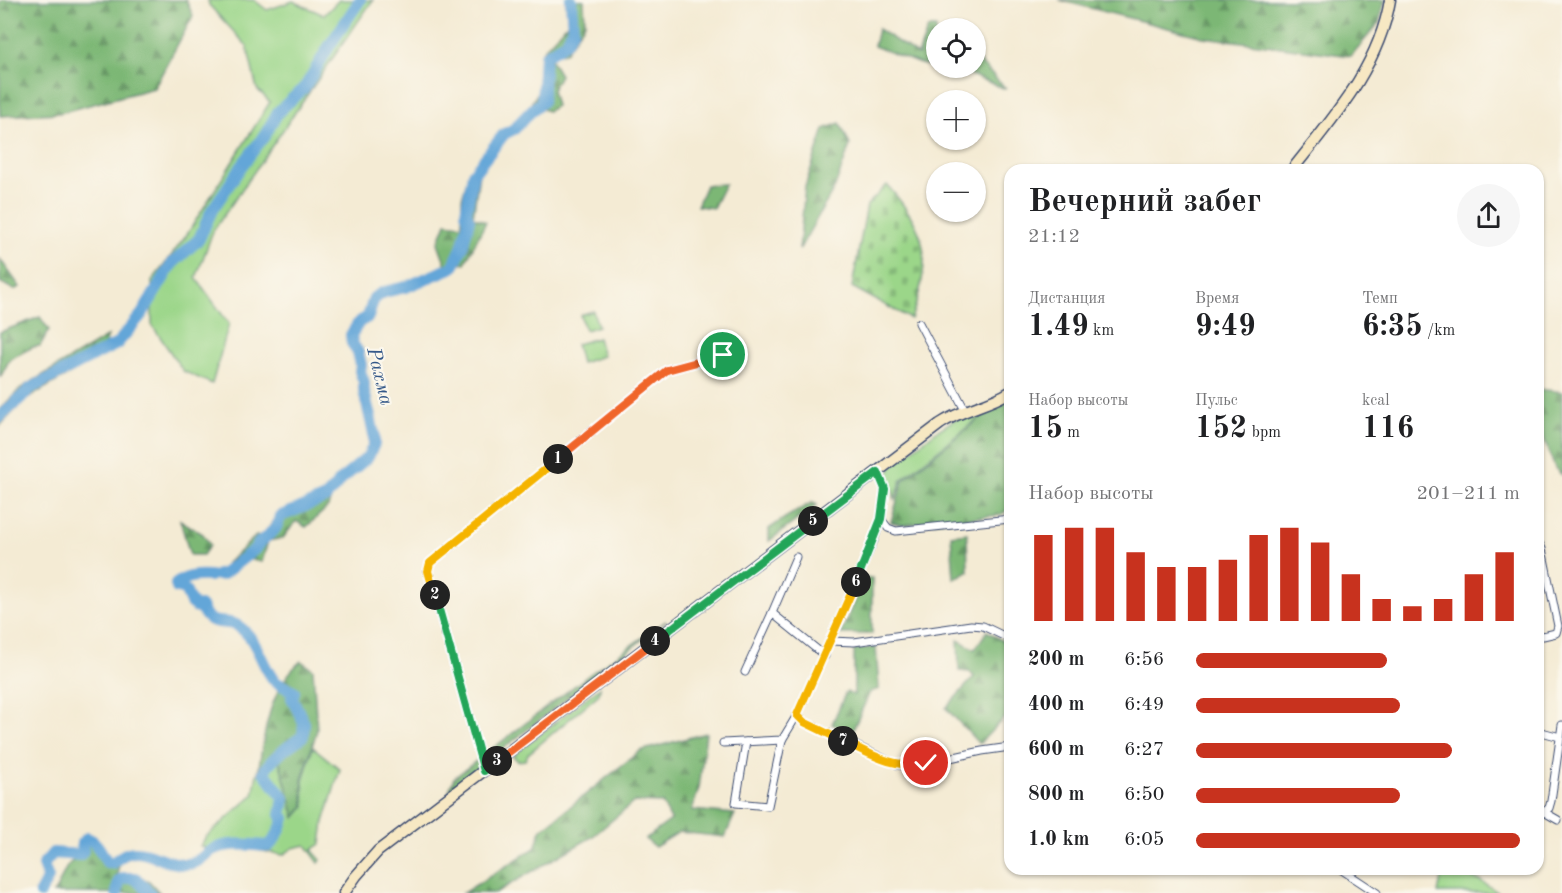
<!DOCTYPE html>
<html lang="ru">
<meta charset="utf-8">
<style>
body{margin:0;font-family:"Old Standard TT",serif;background:#f6f6f6;color:#202124;height:100vh;display:flex;flex-direction:column;font-size:22px;white-space:nowrap}
*{box-sizing:border-box;margin:0}
p{font-size:20px;color:#757577}
.icon{flex:none;width:33px;height:33px;fill:none;stroke:currentColor;stroke-width:2;stroke-linecap:round;stroke-linejoin:round}
.map{position:relative;flex:1;overflow:hidden}
.drawer{position:absolute;left:1004px;top:164px;width:540px;height:711px;display:flex;flex-direction:column;background:#fff;border-radius:18px;box-shadow:0 2px 4px #0004}
.drawer>*{flex:none}
.tools{position:absolute;left:926px;top:18px;display:grid;gap:12px}
.tools a{display:grid;place-items:center;width:60px;height:60px;border-radius:50%;background:#fff;box-shadow:0 2px 4px #0004;font-size:30px}
.pin{position:absolute;display:grid;place-items:center;width:51px;height:51px;color:#fff;margin:-26px;border:3px solid #fff;border-radius:50%;box-shadow:0 2px 6px #0007}
.km{position:absolute;width:30px;height:30px;margin:-15px;border-radius:50%;background:#222;color:#fff;font-size:16px;line-height:30px;text-align:center}
.round{display:grid;place-items:center;flex:none;width:63px;height:63px;border-radius:32px;background:#f6f6f6}
.overview{display:flex;align-items:center;justify-content:space-between;height:102px;padding:0 24px}
h1{font-size:33px;font-weight:600;line-height:45px}
.metrics{display:grid;grid-template-columns:repeat(3,1fr);gap:9px;height:102px;padding:6px 24px}
.metrics div{display:grid;align-content:center}
.metrics b{font-size:30px;font-weight:600}
.metrics small{font-size:16px;font-weight:400}
.metrics p{font-size:16px}
.chart{height:168px;padding:12px 24px}
.chart p{display:flex;justify-content:space-between}
.chart svg{width:100%;height:108px;margin-top:6px;stroke:#c8321e;stroke-width:6}
ul{padding:0 24px;list-style:none;font-size:20px}
li{display:grid;grid-template-columns:96px 72px 1fr;align-items:center;height:45px}
li i{height:15px;border-radius:8px;background:#c8321e}
.map>svg:first-child{display:block}
.green{fill:#9bd689;stroke:#5b8274;stroke-width:1.5}
.forest{fill:url(#forest-firs);stroke:#4c736a;stroke-width:1.5}
.cemetery{fill:url(#cemetery-stones);stroke:#5b8274;stroke-width:1.5}
.park{fill:url(#park-tufts);stroke:#5b8274;stroke-width:1.5}
.lines{fill:none;stroke-linecap:round;stroke-linejoin:round}
.river{stroke:#64a6d8;stroke-width:12}
.street-casing{stroke:#3c4b70;stroke-width:9}
.secondary-casing{stroke:#3c4b70;stroke-width:13}
.street{stroke:#fff;stroke-width:7}
.secondary{stroke:#f7e8c3;stroke-width:10}
.split-1-casing{stroke:#fff;stroke-width:12}
.split-2-casing{stroke:#fff;stroke-width:12}
.split-3-casing{stroke:#fff;stroke-width:12}
.split-4-casing{stroke:#fff;stroke-width:12}
.split-5-casing{stroke:#fff;stroke-width:12}
.split-6-casing{stroke:#fff;stroke-width:12}
.split-7-casing{stroke:#fff;stroke-width:12}
.split-8-casing{stroke:#fff;stroke-width:12}
.split-1{stroke:#f0652b;stroke-width:8}
.split-2{stroke:#f5b400;stroke-width:8}
.split-3{stroke:#22a559;stroke-width:8}
.split-4{stroke:#f0652b;stroke-width:8}
.split-5{stroke:#22a559;stroke-width:8}
.split-6{stroke:#22a559;stroke-width:8}
.split-7{stroke:#f5b400;stroke-width:8}
.split-8{stroke:#f5b400;stroke-width:8}
.labels{text-anchor:middle;stroke-width:4.5;stroke-linejoin:round;paint-order:stroke}
.water-label{font-size:20px;font-style:italic;fill:#355989;stroke:#fbf7ec}
</style>
<div class="map">
<svg width="1562" height="893" viewBox="0 0 1562 893">
<defs>
<pattern id="forest-firs" width="22" height="20" patternUnits="userSpaceOnUse" patternTransform="scale(1.5)"><rect width="22" height="20" fill="#7cb775"/><path d="M5 1l3.5 6h-7zM16 11l3.5 6h-7z" fill="#659563"/></pattern>
<pattern id="cemetery-stones" width="16" height="16" patternUnits="userSpaceOnUse" patternTransform="scale(1.5)"><rect width="16" height="16" fill="#9bd689"/><path d="M2 7V4a2 2 0 0 1 4 0v3zM10 15v-3a2 2 0 0 1 4 0v3z" fill="#85b879"/></pattern>
<pattern id="park-tufts" width="24" height="20" patternUnits="userSpaceOnUse" patternTransform="scale(1.5)"><rect width="24" height="20" fill="#9bd689"/><path d="M3 7l-1-3M5 7V3M7 7l1-3M15 17l-1-3M17 17v-4M19 17l1-3" fill="none" stroke="#85b879"/></pattern>
</defs>
<rect width="100%" height="100%" fill="#fbf7ec"/>
<filter id="ink" filterUnits="userSpaceOnUse"><feTurbulence type="fractalNoise" baseFrequency=".0167" numOctaves="2"/><feDisplacementMap in="SourceGraphic" scale="12" xChannelSelector="R" yChannelSelector="G"/><feConvolveMatrix kernelMatrix="1 2 1 2 8 2 1 2 1" color-interpolation-filters="sRGB"/></filter>
<filter id="wash" filterUnits="userSpaceOnUse"><feTurbulence type="fractalNoise" baseFrequency=".008" numOctaves="4" result="noise"/><feDisplacementMap in="SourceGraphic" scale="24" xChannelSelector="R" yChannelSelector="G"/><feGaussianBlur stdDeviation="1.35" result="paint"/><feColorMatrix in="noise" values="0 0 0 0 0 0 0 0 0 0 0 0 0 0 0 0 0 1.4 0 .05"/><feComposite in="paint" operator="in"/></filter>
<g filter="url(#wash)">
<rect width="100%" height="100%" fill="#f4ebd4"/>
<!-- green -->
<g class="green">
<polygon points="208,0 254,0 267,10 293,1 324,15 339,0 373,0 213,231 196,278 229,324 212,384 183,371 152,325 152,281 186,236 270,102 257,89 247,46 209,5"/>
<polygon points="1000,401 902,479 895,499 888,475 892,466 935,432 960,416"/>
<polygon points="600,687 599,694 528,754 525,760 518,761 513,756"/>
<polygon points="313,747 340,769 324,822 321,844 312,850 321,860 319,863 306,845 293,848 283,855 258,850 253,842 226,844 209,849 200,846 206,837 253,795 257,774 263,775 269,761 277,753 295,818 305,806 303,781"/>
<polygon points="1443,868 1481,881 1499,893 1438,893"/>
</g>
<!-- forest -->
<g class="forest">
<polygon points="3,0 186,0 193,16 154,88 59,113 0,116 0,2"/>
<polygon points="566,0 584,0 585,23 565,53 543,50 568,23"/>
<polygon points="1059,0 1385,0 1379,23 1351,56 1203,37"/>
<polygon points="928,28 936,28 936,67 920,64 874,46 878,29 918,55"/>
<polygon points="975,57 1006,89 963,72 937,68 975,68"/>
<polygon points="550,58 560,75 552,90 556,106 548,111 530,105 540,89 541,66"/>
<polygon points="840,123 850,145 835,187 799,250 805,187 824,129"/>
<polygon points="479,174 473,217 486,222 465,263 446,265 438,243 446,223 462,225 462,198 466,184"/>
<polygon points="725,184 713,208 697,206 706,185"/>
<polygon points="0,259 20,287 14,290 0,282"/>
<polygon points="40,317 49,330 40,346 33,347 10,359 0,378 0,332"/>
<polygon points="108,336 101,356 26,399 0,426 0,409 21,388"/>
<polygon points="1538,389 1562,392 1562,475 1555,468 1538,423"/>
<polygon points="1006,397 1009,397 1009,509 1000,515 903,525 891,522 903,480"/>
<polygon points="331,497 328,507 306,527 296,521 283,538 268,541 262,562 248,559 227,563 256,536 264,536 276,516 307,509"/>
<polygon points="813,502 817,505 769,541 769,529 785,518"/>
<polygon points="180,520 203,534 210,545 203,555 190,555"/>
<polygon points="967,533 968,571 954,579 951,535"/>
<polygon points="863,578 872,578 872,634 841,634"/>
<polygon points="666,621 449,791 454,778 590,674"/>
<polygon points="987,631 1009,645 1009,713 979,744 946,708 974,677 970,672 959,671 958,640 975,649"/>
<polygon points="876,647 879,689 870,692 852,732 832,724 846,692 854,695 854,650"/>
<path d="M301,661l12,8 4,61 -15,50 2,26 -9,11 -18,-65 -9,8 -6,14 -4,-1c6,-39 11,-85 43,-112z"/>
<polygon points="706,733 699,788 692,810 735,814 725,837 679,832 655,847 645,839 671,820 662,803 634,802 592,837 495,893 463,893 535,848 541,830 640,751"/>
<path d="M92,842l17,23 11,-3 -8,31h-59c8,-8 9,-23 17,-30 8,-7 14,-7 15,-19z"/>
<polygon points="131,875 149,881 160,893 116,893 122,881"/>
</g>
<!-- cemetery -->
<path class="cemetery" d="M887,185c43,49 45,73 24,134l-59,-32 15,-82z"/>
<!-- park -->
<g class="park">
<polygon points="593,311 598,326 585,330 580,315"/>
<polygon points="598,338 603,356 581,363 576,344"/>
</g>
<g class="lines">
<!-- river -->
<g class="river">
<polyline points="0,417 31,388 117,344 142,314 172,264 199,239 212,210 243,164 265,135 278,112 305,87 330,45 360,0"/>
<polyline points="218,575 223,574 255,549 259,543 275,529 281,516 325,498 342,479 368,457 374,444 374,434 364,391 364,382 360,371 361,365 358,352 352,343 351,335 359,322 368,317 374,298 384,292 406,287 453,267 462,248 469,220 466,212 473,174 504,134 514,129 533,109 542,102 545,56 565,43 573,30 571,0"/>
<path d="M40,893l8,-15 -5,-13 10,-12 27,2 3,-4 -1,-8 5,-5c10,3 15,16 20,24l6,1c25,-26 45,2 73,1 13,0 18,-10 28,-15 17,-7 37,-4 55,-3 7,-7 13,-19 15,-28l-3,-3 3,-17 -20,-26c7,-15 26,-26 39,-36l1,-13 -12,-25 2,-6c-6,-5 -15,-6 -20,-12 -14,-17 -16,-41 -36,-54 -7,-5 -19,-2 -27,-6 -4,-2 -7,-7 -10,-10l1,-2 -2,-2 -4,1 -5,-4 -6,-13 -8,-2 -1,-4c11,-8 20,-9 34,-8"/>
<polyline points="117,893 119,881 124,878 135,878 150,893"/>
</g>
</g>
</g>
<g filter="url(#ink)">
<g class="lines">
<!-- street casing -->
<g class="street-casing">
<g id="street">
<polyline points="919,323 965,410"/>
<polyline points="881,519 888,528 896,531 1010,519"/>
<polyline points="1538,541 1542,549 1558,626 1556,633 1543,636 1538,635"/>
<polyline points="796,557 772,613 825,656"/>
<polyline points="831,641 854,642 971,625 983,626 1010,639"/>
<polyline points="745,672 772,613"/>
<polyline points="797,715 804,722 898,765 913,766 982,751 1010,747"/>
<polyline points="1538,731 1560,737"/>
<polyline points="746,742 736,803 768,806 782,740"/>
<polyline points="723,743 782,740 797,715 874,540 881,519 885,489 878,472"/>
<polyline points="484,771 428,571 430,563 667,370 723,355"/>
<polyline points="1538,811 1544,812 1558,820"/>
<polyline points="1544,812 1549,808 1551,801 1562,725"/>
<polyline points="1339,868 1377,893"/>
</g>
</g>
<!-- secondary casing -->
<g class="secondary-casing">
<g id="secondary">
<path d="M1292,170c41,-52 87,-103 98,-170"/>
<path d="M344,893l12,-17 22,-25 562,-427c22,-15 47,-18 70,-32"/>
</g>
</g>
<!-- street -->
<use href="#street" class="street"/>
<!-- secondary -->
<use href="#secondary" class="secondary"/>
</g>
</g>
<g class="lines" filter="url(#ink)">
<!-- split-1 casing -->
<g class="split-1-casing">
<polyline id="split-1" points="558,459 667,370 723,355"/>
</g>
<!-- split-2 casing -->
<g class="split-2-casing">
<polyline id="split-2" points="435,595 428,571 430,563 558,459"/>
</g>
<!-- split-3 casing -->
<g class="split-3-casing">
<polyline id="split-3" points="435,595 484,771 497,761"/>
</g>
<!-- split-4 casing -->
<g class="split-4-casing">
<polyline id="split-4" points="497,761 655,641"/>
</g>
<!-- split-5 casing -->
<g class="split-5-casing">
<polyline id="split-5" points="655,641 813,521"/>
</g>
<!-- split-6 casing -->
<g class="split-6-casing">
<polyline id="split-6" points="813,521 878,472 885,489 881,519 856,582"/>
</g>
<!-- split-7 casing -->
<g class="split-7-casing">
<polyline id="split-7" points="843,741 804,722 797,715 856,582"/>
</g>
<!-- split-8 casing -->
<g class="split-8-casing">
<path id="split-8" d="M843,741c27,13 53,29 83,22"/>
</g>
<!-- split-1 -->
<use href="#split-1" class="split-1"/>
<!-- split-2 -->
<use href="#split-2" class="split-2"/>
<!-- split-3 -->
<use href="#split-3" class="split-3"/>
<!-- split-4 -->
<use href="#split-4" class="split-4"/>
<!-- split-5 -->
<use href="#split-5" class="split-5"/>
<!-- split-6 -->
<use href="#split-6" class="split-6"/>
<!-- split-7 -->
<use href="#split-7" class="split-7"/>
<!-- split-8 -->
<use href="#split-8" class="split-8"/>
</g>
<g class="labels">
<!-- water labels -->
<g class="water-label">
<text transform="translate(381 376) rotate(76)" y="7">Рахма</text>
</g>
</g>
</svg>
<div class="tools">
<a><svg class="icon" aria-label="locate" viewBox="0 0 24 24"><circle cx="12" cy="12" r="6"/><path d="M12 2v4M12 18v4M2 12h4M18 12h4"/></svg></a>
<a>+</a>
<a>−</a>
</div>
<div class="pin" style="left:723px;top:355px;background:#1e9e55"><svg class="icon" aria-label="arrive" viewBox="0 0 24 24"><path d="M6 21V4h12l-3 4 3 4H6"/></svg></div>
<div class="pin" style="left:926px;top:763px;background:#d93025"><svg class="icon" aria-label="check" viewBox="0 0 24 24"><path d="M5 12l5 5 9-10"/></svg></div>
<b class="km" style="left:558px;top:459px">1</b>
<b class="km" style="left:435px;top:595px">2</b>
<b class="km" style="left:497px;top:761px">3</b>
<b class="km" style="left:655px;top:641px">4</b>
<b class="km" style="left:813px;top:521px">5</b>
<b class="km" style="left:856px;top:582px">6</b>
<b class="km" style="left:843px;top:741px">7</b>
<section class="drawer">
<div class="overview"><div><h1>Вечерний забег</h1><p>21:12</p></div><a class="round"><svg class="icon" aria-label="share" viewBox="0 0 24 24"><path d="M12 15V3M7 8l5-5 5 5M5 13v7h14v-7"/></svg></a></div>
<div class="metrics">
<div><p>Дистанция</p><b>1.49<small> km</small></b></div>
<div><p>Время</p><b>9:49</b></div>
<div><p>Темп</p><b>6:35<small> /km</small></b></div>
</div>
<div class="metrics">
<div><p>Набор высоты</p><b>15<small> m</small></b></div>
<div><p>Пульс</p><b>152<small> bpm</small></b></div>
<div><p>kcal</p><b>116</b></div>
</div>
<div class="chart"><p><span>Набор высоты</span>201–211 m</p>
<svg viewBox="0 0 160 44" preserveAspectRatio="none"><path d="M5 44V9M15 44V6M25 44V6M35 44V16M45 44V22M55 44V22M65 44V19M75 44V9M85 44V6M95 44V12M105 44V25M115 44V35M125 44V38M135 44V35M145 44V25M155 44V16"/></svg>
</div>
<ul>
<li><b>200 m</b>6:56<i style="width:59%"></i></li>
<li><b>400 m</b>6:49<i style="width:63%"></i></li>
<li><b>600 m</b>6:27<i style="width:79%"></i></li>
<li><b>800 m</b>6:50<i style="width:63%"></i></li>
<li><b>1.0 km</b>6:05<i style="width:100%"></i></li>
</ul>
</section>
</div>
